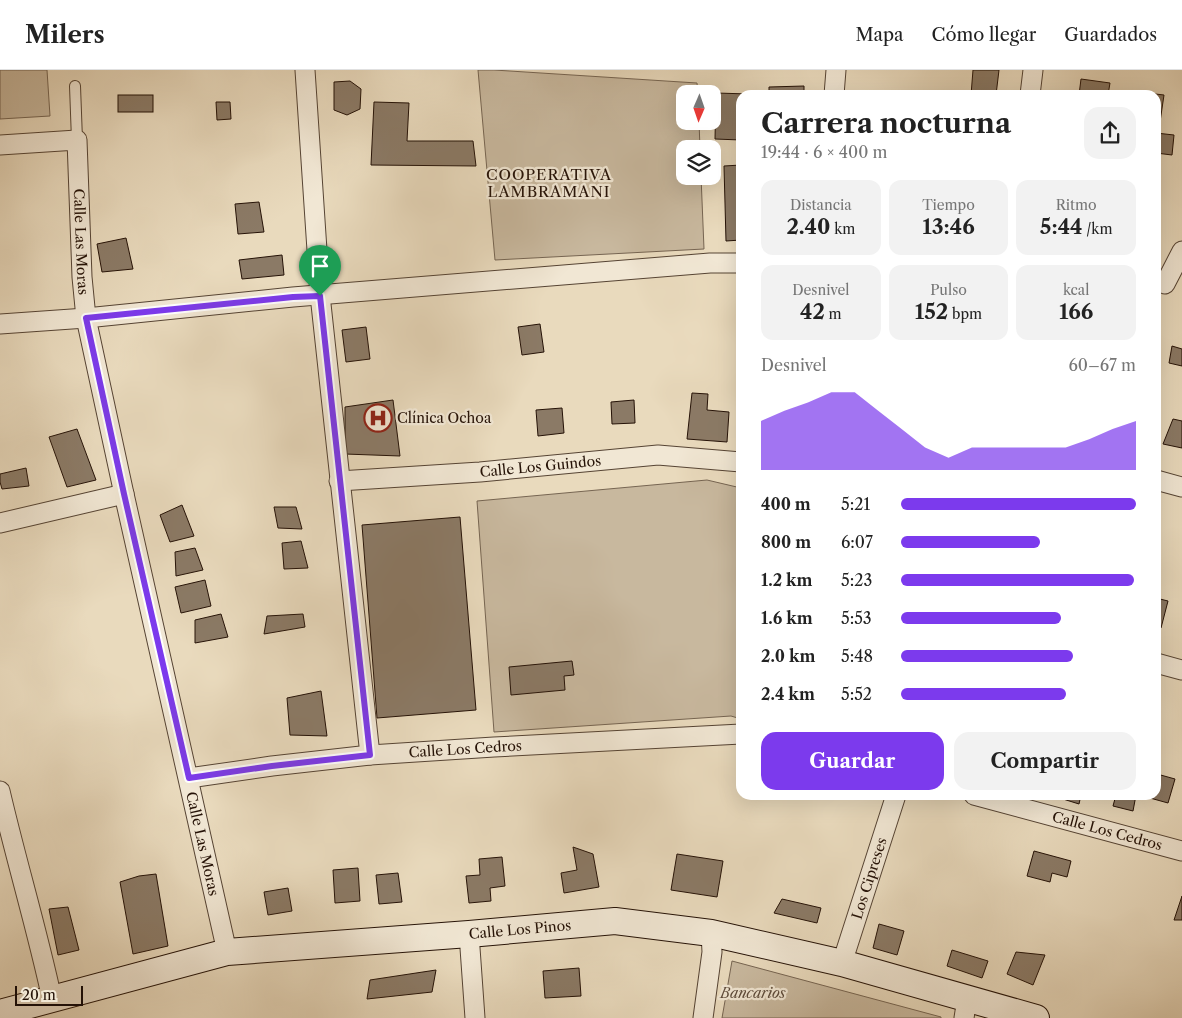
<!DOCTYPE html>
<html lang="es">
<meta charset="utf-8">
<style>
body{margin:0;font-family:"Libre Caslon Text",serif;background:#f2f2f2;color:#222;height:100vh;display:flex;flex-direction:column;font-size:19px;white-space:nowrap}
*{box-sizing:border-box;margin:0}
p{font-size:16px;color:#767676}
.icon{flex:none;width:28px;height:28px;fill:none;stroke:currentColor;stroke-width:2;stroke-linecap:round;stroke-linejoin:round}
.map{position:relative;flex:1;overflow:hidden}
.side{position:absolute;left:736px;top:20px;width:425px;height:710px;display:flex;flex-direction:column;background:#fff;border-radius:15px;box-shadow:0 5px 20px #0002}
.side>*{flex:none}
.needle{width:32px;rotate:182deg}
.fabs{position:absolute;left:676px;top:15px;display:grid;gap:10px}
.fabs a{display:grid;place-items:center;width:45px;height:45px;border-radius:10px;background:#fff;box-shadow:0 5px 20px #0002;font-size:25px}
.scale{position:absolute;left:15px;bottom:12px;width:68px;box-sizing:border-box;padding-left:5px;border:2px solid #251207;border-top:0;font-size:14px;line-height:18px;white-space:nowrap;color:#251207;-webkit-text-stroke:4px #f1e7d4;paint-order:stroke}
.pin{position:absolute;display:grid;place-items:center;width:42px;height:42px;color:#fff;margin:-51px -21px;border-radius:50% 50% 50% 0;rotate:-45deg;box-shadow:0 0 5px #0007}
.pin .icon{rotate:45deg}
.round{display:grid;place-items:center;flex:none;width:52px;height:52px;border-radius:15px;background:#f2f2f2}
.summary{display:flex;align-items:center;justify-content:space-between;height:85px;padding:0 25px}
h1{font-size:28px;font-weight:800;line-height:38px}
.stats{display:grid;grid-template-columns:repeat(3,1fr);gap:8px;height:85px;padding:5px 25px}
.stats div{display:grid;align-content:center;border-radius:12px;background:#f2f2f2;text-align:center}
.stats b{font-size:21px;font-weight:800}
.stats small{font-size:14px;font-weight:400}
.stats p{font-size:14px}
.chart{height:140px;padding:10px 25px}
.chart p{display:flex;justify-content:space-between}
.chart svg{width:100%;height:90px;margin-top:5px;fill:#7c3aed;opacity:.7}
.button{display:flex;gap:10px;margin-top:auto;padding:10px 25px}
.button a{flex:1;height:58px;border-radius:15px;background:#7c3aed;color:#fff;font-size:20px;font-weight:800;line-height:58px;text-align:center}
.button a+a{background:#f2f2f2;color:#222}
ul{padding:0 25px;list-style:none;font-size:16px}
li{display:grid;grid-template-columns:80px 60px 1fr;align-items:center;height:38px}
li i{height:12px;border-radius:6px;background:#7c3aed}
header{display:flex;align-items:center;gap:30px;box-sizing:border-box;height:70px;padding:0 25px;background:#fff;border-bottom:1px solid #e0e0e0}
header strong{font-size:24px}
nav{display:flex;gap:28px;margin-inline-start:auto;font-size:18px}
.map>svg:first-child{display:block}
.green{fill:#c8b89e;stroke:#766552}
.building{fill:#8b7a66;stroke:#251207}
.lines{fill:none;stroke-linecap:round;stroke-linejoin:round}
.lane-casing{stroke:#564434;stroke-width:12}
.street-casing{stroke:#564434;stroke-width:21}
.secondary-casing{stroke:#251207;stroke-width:28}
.lane{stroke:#f1e7d4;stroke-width:10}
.street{stroke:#f1e7d4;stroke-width:19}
.secondary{stroke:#f1e7d4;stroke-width:26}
.route-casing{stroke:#fff;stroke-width:10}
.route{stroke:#7c3aed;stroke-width:6}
.labels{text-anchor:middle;stroke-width:4.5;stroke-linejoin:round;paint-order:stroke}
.street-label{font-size:14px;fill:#251207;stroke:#f1e7d4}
.poi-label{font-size:14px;fill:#251207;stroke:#f1e7d4;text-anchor:start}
.park-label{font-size:14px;font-style:italic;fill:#5e4c3c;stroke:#f1e7d4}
.neighbourhood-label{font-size:15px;letter-spacing:1px;fill:#251207;stroke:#f1e7d4}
</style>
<header>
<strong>Milers</strong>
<nav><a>Mapa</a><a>Cómo llegar</a><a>Guardados</a></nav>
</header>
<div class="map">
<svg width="1182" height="948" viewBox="0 0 1182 948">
<rect width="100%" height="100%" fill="#e9dabd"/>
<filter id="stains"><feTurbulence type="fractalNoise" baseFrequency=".004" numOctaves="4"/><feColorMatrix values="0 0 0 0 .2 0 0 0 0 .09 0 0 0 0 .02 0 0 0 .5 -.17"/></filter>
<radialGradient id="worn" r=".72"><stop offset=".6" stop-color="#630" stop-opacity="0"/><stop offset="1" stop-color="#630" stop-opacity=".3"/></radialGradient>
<!-- green -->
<g class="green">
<polygon points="0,0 47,0 50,46 0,49"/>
<polygon points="478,0 494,0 697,13 698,24 685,24 685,51 699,51 700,79 685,79 685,106 701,106 704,179 495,190"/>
<polygon points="707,410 741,418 741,649 731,646 494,662 477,431"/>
<polygon points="732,891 941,947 941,948 722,948"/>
</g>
<!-- building -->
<g class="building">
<polygon points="973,0 999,0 996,25 971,25"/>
<polygon points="1081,9 1110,13 1108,25 1079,25"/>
<polygon points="350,11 361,19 360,39 347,45 334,40 334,12"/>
<polygon points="804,16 804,25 769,25 769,17"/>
<polygon points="1138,22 1164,25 1160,52 1156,52 1156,25 1138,25"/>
<polygon points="716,23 749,24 749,25 741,25 741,70 715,69"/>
<rect x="118" y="25" width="35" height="17"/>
<polygon points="216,32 230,32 231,49 217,50"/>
<polygon points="374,32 409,33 407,71 473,71 476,96 371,95"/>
<polygon points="1156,63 1174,65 1172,85 1156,83"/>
<polygon points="741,95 741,170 726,171 724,96"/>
<polygon points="259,132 264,162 238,164 235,134"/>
<polygon points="126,168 133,199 102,202 97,174"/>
<polygon points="282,185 284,205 242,209 239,190"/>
<polygon points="540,254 544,282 522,285 518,257"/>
<polygon points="366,257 370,289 346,292 342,260"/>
<polygon points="1172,276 1182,279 1182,296 1169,293"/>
<polygon points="692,323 708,324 707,340 729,342 727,372 687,369"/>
<polygon points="393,330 400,386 345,384 345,337"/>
<polygon points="634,330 635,353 612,354 611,332"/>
<polygon points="562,338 564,363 538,366 536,340"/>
<polygon points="1173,349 1182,351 1182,378 1163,374"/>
<polygon points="77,359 96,410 67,417 49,367"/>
<polygon points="26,398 29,416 2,419 0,412 0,404"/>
<polygon points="182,435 194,466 170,472 160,445"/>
<polygon points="274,437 296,437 302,459 278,458"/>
<polygon points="460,447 476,640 377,648 362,455"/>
<polygon points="301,471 308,498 284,499 282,473"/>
<polygon points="195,478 203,500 176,506 175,482"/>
<polygon points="205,510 211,536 181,543 175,517"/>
<polygon points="1156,528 1168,531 1161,558 1156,556"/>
<polygon points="221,544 228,567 195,573 195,550"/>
<polygon points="303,544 305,557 264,564 267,546"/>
<polygon points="572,591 574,605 564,606 565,620 511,625 509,597"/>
<polygon points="321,621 327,666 290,665 287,628"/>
<polygon points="1157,704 1175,709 1168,733 1150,728 1151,725 1156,725"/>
<polygon points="1065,725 1081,725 1079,734 1063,729"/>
<polygon points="1116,725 1136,725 1133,741 1113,736"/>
<polygon points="573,777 593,784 599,817 564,823 561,803 577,800"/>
<polygon points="1034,781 1071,791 1067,807 1052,803 1050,812 1027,806"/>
<polygon points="677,784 723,791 717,827 671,820"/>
<polygon points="502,787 505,816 490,818 491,831 469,833 466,806 480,805 479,789"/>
<polygon points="358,798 360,831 335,833 333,800"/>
<polygon points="398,803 402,832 379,834 376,805"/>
<polygon points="156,804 168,876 133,884 120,812 139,806"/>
<polygon points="288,818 292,841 268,845 264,822"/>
<polygon points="1182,826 1182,850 1174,850"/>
<polygon points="782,829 821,838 817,853 774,843"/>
<polygon points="68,837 79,880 58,885 49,839"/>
<polygon points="879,854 904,861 897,885 873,878"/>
<polygon points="952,880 988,891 982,908 947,896"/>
<polygon points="1016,882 1045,885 1033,915 1007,904"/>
<polygon points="579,898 581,926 545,928 543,901"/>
<polygon points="436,900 432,922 367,929 370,910"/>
</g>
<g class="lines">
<!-- lane casing -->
<g class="lane-casing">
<polyline id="lane" points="75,16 77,70"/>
</g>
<!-- street casing -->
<g class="street-casing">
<g id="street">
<polyline points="305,0 320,225 370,685"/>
<polyline points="834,25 836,0"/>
<polyline points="1030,25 1033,0"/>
<path id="s1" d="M0,75l77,-5 5,137 4,41 38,176 103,458"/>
<polyline points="1165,214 1182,181"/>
<polyline points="0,254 86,248 293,227 710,193 741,193"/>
<polyline points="1156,410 1182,417"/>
<path id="s2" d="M339,411l141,-9 178,-17 83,7"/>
<polyline points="0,453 124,424"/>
<polyline points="1156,593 1182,600"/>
<path id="s3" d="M189,708l83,-12 98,-11 124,-8 247,-13"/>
<path d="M0,721c16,69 37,138 52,208"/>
<path id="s4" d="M974,725l208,56"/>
<polyline points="469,864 475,948"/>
<path id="s5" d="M842,893l54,-168"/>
<polyline points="703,948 712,882 711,863"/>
<polyline points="964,948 967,929"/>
</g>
</g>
<!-- secondary casing -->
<g class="secondary-casing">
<g id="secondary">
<path id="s6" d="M0,943l227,-61 242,-18 146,-13 96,12 131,30 194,55"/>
</g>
</g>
<!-- lane -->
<use href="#lane" class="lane"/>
<!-- street -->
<use href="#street" class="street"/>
<!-- secondary -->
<use href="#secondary" class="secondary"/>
</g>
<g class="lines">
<!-- route casing -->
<g class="route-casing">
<polygon id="route" points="320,226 370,685 272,696 189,708 124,424 86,248 293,227"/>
</g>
<!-- route -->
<use href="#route" class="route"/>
</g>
<!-- icons -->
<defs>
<g id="hospital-ring" transform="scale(1.4375)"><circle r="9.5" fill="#f1e7d4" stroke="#8f2418" stroke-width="1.5"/><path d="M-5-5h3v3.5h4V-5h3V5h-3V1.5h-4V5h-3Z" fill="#8f2418"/></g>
</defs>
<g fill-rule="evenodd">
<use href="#hospital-ring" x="378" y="348"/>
</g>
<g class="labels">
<!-- street labels -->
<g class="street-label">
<text dy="5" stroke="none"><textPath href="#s1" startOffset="179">Calle Las Moras</textPath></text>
<text dy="5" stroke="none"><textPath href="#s2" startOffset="202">Calle Los Guindos</textPath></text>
<text dy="5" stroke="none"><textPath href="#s3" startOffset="278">Calle Los Cedros</textPath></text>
<text dy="5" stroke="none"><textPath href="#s4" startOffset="138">Calle Los Cedros</textPath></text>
<text dy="5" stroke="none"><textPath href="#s1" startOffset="794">Calle Las Moras</textPath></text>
<text dy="5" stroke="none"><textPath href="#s5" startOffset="89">Los Cipreses</textPath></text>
<text dy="5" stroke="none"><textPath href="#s6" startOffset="529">Calle Los Pinos</textPath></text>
</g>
<!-- poi labels -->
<g class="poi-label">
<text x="397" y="353">Clínica Ochoa</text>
</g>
<!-- park labels -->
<g class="park-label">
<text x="753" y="928">Bancarios</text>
</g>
<!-- neighbourhood labels -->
<g class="neighbourhood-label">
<text x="549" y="110">COOPERATIVA<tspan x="549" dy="17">LAMBRAMANI</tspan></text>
</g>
</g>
<rect width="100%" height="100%" filter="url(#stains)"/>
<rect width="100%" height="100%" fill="url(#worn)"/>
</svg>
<div class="fabs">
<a><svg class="needle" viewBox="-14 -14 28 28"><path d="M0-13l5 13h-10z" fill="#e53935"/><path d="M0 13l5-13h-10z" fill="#767676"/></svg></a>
<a><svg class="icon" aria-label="layers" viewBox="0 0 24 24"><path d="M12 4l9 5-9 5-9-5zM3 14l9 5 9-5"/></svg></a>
</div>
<div class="scale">20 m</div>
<div class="pin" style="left:320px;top:226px;background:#1e9e55"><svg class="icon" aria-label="arrive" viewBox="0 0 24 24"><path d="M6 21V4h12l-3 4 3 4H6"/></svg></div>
<section class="side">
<div class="summary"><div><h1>Carrera nocturna</h1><p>19:44 · 6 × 400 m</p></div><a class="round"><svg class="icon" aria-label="share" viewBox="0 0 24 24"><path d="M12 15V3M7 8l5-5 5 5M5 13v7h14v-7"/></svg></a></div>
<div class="stats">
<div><p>Distancia</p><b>2.40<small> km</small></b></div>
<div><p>Tiempo</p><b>13:46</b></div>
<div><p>Ritmo</p><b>5:44<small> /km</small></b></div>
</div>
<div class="stats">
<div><p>Desnivel</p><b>42<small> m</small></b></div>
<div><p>Pulso</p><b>152<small> bpm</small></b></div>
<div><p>kcal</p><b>166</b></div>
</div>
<div class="chart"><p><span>Desnivel</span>60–67 m</p>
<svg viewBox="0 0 160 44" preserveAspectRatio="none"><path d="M0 44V20L10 15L20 11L30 6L40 6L50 15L60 24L70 33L80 38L90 33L100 33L110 33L120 33L130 33L140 29L150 24L160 20V44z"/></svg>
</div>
<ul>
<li><b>400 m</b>5:21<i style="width:100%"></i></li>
<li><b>800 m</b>6:07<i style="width:59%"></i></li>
<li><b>1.2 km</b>5:23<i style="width:99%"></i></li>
<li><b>1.6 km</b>5:53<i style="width:68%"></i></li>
<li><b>2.0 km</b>5:48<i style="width:73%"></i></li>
<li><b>2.4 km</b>5:52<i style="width:70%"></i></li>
</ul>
<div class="button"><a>Guardar</a><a>Compartir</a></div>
</section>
</div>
